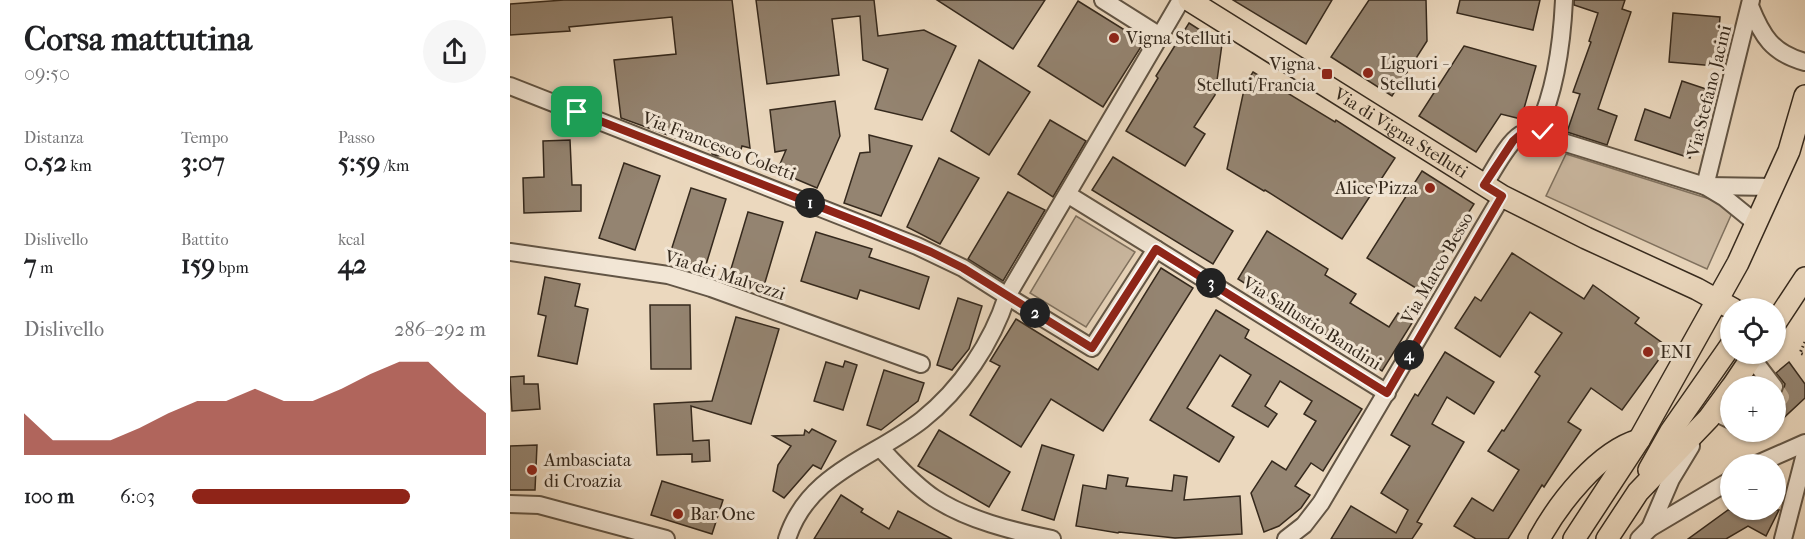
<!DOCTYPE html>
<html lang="it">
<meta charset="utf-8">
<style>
body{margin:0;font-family:"IM FELL French Canon",serif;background:#f6f6f6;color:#202124;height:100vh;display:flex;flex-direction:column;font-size:22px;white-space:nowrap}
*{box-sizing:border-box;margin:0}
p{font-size:20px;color:#757577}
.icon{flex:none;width:33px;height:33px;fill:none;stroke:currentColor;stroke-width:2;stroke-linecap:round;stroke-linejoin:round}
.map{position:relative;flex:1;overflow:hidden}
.panel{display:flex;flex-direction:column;background:#fff;width:510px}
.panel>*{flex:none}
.controls{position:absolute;left:1210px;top:298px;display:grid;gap:12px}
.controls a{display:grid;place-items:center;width:66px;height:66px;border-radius:50%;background:#fff;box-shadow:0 2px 4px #0004;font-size:30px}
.pin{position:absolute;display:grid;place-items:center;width:51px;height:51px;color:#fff;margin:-26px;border-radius:12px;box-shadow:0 3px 9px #0006}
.km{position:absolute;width:30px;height:30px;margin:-15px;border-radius:50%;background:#222;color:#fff;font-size:16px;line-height:30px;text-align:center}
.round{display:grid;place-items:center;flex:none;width:63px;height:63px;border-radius:32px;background:#f6f6f6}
.head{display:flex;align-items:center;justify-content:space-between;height:102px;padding:0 24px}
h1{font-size:33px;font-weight:700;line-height:45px}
.stats{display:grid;grid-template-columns:repeat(3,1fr);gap:9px;height:102px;padding:6px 24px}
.stats div{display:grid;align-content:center}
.stats b{font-size:26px;font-weight:700}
.stats small{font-size:16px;font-weight:400}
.stats p{font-size:16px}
.chart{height:168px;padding:12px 24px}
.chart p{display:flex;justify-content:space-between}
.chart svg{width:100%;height:108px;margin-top:6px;fill:#8f2418;opacity:.7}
ul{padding:0 24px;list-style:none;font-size:20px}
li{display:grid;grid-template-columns:96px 72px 1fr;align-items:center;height:45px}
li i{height:15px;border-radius:8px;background:#8f2418}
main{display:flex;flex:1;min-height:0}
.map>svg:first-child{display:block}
.green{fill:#ccbaa3;stroke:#807260;stroke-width:1.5}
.building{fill:#948471;stroke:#35291d;stroke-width:1.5}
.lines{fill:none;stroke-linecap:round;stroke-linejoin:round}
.minor-tunnel{stroke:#c7b59e;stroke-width:16;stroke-dasharray:16 8;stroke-linecap:butt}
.minor-casing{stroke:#625545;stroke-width:20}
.major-casing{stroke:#35291d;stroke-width:24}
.path{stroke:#35291d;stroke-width:3;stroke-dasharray:1.5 3;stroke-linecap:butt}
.minor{stroke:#f2e6d5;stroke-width:16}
.major{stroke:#ebd8be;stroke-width:21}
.route-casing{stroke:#fff;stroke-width:12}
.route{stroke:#8f2418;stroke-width:8}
.poi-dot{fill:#8f2418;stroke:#f2e6d5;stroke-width:2}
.labels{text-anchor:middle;stroke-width:6;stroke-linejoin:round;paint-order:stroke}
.poi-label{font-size:18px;fill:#35291d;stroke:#f2e6d5;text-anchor:start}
.street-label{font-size:18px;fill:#35291d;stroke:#f2e6d5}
</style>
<main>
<section class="panel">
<div class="head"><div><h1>Corsa mattutina</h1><p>09:50</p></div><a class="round"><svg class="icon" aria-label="share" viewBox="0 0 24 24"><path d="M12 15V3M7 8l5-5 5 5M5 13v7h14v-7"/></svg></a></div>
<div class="stats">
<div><p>Distanza</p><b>0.52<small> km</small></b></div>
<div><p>Tempo</p><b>3:07</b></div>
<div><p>Passo</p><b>5:59<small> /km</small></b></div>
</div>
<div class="stats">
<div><p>Dislivello</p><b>7<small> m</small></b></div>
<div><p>Battito</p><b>159<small> bpm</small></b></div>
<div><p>kcal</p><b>42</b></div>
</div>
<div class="chart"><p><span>Dislivello</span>286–292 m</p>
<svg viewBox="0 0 160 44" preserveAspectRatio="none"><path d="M0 44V27L10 38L20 38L30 38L40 33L50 27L60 22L70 22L80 17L90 22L100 22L110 17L120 11L130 6L140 6L150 17L160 27V44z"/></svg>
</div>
<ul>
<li><b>100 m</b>6:03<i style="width:74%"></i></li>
</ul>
</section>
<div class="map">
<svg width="1295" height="539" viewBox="0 0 1295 539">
<rect width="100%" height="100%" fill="#ebd8be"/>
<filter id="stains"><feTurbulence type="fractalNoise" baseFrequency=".00333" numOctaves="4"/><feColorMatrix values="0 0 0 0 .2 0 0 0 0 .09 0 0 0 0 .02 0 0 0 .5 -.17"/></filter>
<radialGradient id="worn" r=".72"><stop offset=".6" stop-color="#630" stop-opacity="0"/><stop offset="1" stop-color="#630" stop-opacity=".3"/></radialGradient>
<!-- green -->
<g class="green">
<polygon points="1056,154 1206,201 1222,213 1197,269 1036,196"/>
<polygon points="566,216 625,252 576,327 520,293"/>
</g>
<!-- building -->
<g class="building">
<polygon points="54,0 222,0 240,148 232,146 230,153 207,156 202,154 202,151 111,118 104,60 166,54 162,17 59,27 60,31 0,35 0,4"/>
<polygon points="246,0 364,0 368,36 414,30 446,46 412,120 365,109 378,69 353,60 350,16 322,19 329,75 257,84"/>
<polygon points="427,0 535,0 503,49"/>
<polygon points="723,0 822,0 796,44"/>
<polygon points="859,0 916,0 917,41 882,96 821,57"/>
<polygon points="950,0 1030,0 1023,30 947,13"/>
<polygon points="1064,0 1115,0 1112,9 1121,12 1088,109 1107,116 1097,145 1057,132 1070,94 1063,92 1081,42 1079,41 1088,13 1064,5"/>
<polygon points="568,1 634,42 593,107 528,66"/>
<polygon points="1163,13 1210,17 1206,66 1159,62"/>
<polygon points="679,23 712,44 705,95 684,127 695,134 675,166 616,131 648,78 646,76"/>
<polygon points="954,46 1026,66 1011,119 991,114 966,152 909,116"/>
<polygon points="469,60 520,92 479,155 441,131"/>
<polygon points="743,72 825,122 826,120 885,158 832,239 755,190 754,191 717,169 735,85"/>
<polygon points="1172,81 1202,91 1180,158 1125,140 1135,109 1160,118"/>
<polygon points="325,101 330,136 307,188 267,171 276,150 265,152 260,110"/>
<polygon points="540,120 576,141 543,197 508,174"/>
<polygon points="359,135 402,146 371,216 334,203 350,153 360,152"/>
<polygon points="60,140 62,185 71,185 71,211 14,213 13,178 34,177 33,141"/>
<polygon points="603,157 723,231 703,264 582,190"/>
<polygon points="429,158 469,178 430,244 397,227"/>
<polygon points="114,163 150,176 125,250 89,238"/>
<polygon points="912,171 964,204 909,290 857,258"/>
<polygon points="181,188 216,199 195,268 159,257"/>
<polygon points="498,192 535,210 493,281 458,259"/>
<polygon points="238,212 273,222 253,289 218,279"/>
<polygon points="757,231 818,269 815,275 846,294 840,303 879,327 888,313 902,323 872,371 728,279"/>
<polygon points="306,232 362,249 359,257 419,277 409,309 350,290 347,299 291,281"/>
<polygon points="1002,253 1074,299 1083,285 1129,318 1125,323 1158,347 1112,410 1081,388 1058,422 1071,430 1034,487 1032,485 998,539 966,539 944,526 962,498 983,511 1009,470 978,451 992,430 994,431 1030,376 1025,372 1052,333 1020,312 990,357 945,328 965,297 971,301"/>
<polygon points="651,268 683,288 593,431 541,399 511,447 460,415 490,366 480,361 506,319 588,370"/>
<polygon points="35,277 70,284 65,306 78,309 67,364 28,356 36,316 28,314"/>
<polygon points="448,298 472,306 459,349 442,370 427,365"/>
<polygon points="140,305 180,305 181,369 141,369"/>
<polygon points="706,310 739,330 735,338 852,409 813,471 801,463 785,486 800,495 791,508 769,526 754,532 741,493 762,461 776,470 806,421 794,414 802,401 770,381 755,406 767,414 758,427 722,406 741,375 710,355 677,408 724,437 709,462 640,420"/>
<polygon points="226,317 269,329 241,424 181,406 183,441 199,440 200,461 182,462 182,454 147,455 144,404 202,401"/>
<polygon points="935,352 984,382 964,414 937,397 922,424 954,442 907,522 912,524 902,539 821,539 841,506 886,533 898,510 871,493 900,446 881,435 905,394 908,396"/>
<polygon points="335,361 347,365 333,410 304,401 316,362 333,367"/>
<polygon points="1279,362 1295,384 1295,398 1266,425 1266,397 1273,392 1275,384 1266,373"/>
<polygon points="374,370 414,383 408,401 371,430 357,425"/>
<polygon points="14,376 14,384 28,384 30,409 2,411 0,377"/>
<polygon points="302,429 326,441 311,469 303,465 274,498 263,491 268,465 281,446 263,436 294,435 295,430 299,433"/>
<polygon points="429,430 500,472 479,507 408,466"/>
<polygon points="27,445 25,490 0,490 0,446"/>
<polygon points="532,445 564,455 544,520 512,510"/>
<polygon points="598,475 618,478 616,486 662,491 664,475 677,477 674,500 730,496 732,534 665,538 609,532 608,533 566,526 573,485 596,489"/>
<polygon points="152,481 213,500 202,534 141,515"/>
<polygon points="331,495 353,509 351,512 379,529 388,511 442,539 304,539"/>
<polygon points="1218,510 1269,510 1256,536 1238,526 1216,539 1178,539"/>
</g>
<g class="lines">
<!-- minor-tunnel -->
<polyline class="minor-tunnel" points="1266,402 1271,397 1267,391"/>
<!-- minor casing -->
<g class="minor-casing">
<g id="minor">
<polyline points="593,0 650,36 671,0"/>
<path d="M1240,6c12,30 22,47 55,56"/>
<path d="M0,86l407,160 46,22 44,28c-15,47 -46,93 -85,124 -50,39 -114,53 -135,119"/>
<polyline points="1028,128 1039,136 1056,143 1195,186 1215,198 1247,224"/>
<path d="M1028,128c18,-39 24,-85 26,-128"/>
<path d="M974,185c9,-13 23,-42 36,-50 6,-3 12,-3 18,-7"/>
<polyline points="1195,186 1241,0"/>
<polyline points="1196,186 1264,187"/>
<polyline points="557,194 646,249 582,348 497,296 650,36"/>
<polyline points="646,249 877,393"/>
<polyline points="0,252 158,275 201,288 411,364"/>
<polyline points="1242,358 1264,387"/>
<polyline points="1204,412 1221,420"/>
<path d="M370,448c17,17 33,36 54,50 34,22 78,33 118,41"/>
<polyline points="1245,465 1295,443"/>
<polyline points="0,504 29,505 156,539"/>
<polyline points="1140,528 1161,479 1181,446"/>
<polyline points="776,539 794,525 811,503 992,196"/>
<polyline points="1129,539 1140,528 1221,480"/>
<polyline points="1273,539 1295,454"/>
</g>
</g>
<!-- major casing -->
<g class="major-casing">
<g id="major">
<path id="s1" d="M679,0l313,196 84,42 111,51 36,20"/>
<polyline points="1266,322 1295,278"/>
<polyline points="1222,387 1244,354"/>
<polyline points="1139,470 1161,431 1221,345"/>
<path d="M1029,539c20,-36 59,-87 100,-99"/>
<polyline points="1064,539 1129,440 1228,263 1279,151 1295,96"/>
<polyline points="1097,539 1128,492 1199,418 1221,388"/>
</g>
</g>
<!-- path -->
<polyline class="path" points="1295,342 1290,353 1295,355"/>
<!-- minor -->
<use href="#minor" class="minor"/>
<!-- major -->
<use href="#major" class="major"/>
</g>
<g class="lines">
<!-- route casing -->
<g class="route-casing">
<polyline id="route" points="67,112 359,226 421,252 453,268 582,348 646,249 877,393 992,196 974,185 1003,141 1011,134 1020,133 1028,128 1033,132"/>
</g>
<!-- route -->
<use href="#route" class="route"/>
</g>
<!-- markers -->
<g class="poi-dot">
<circle cx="604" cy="38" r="6"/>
<circle cx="858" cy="73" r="6"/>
<rect x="811" y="68" width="12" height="12" rx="3"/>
<circle cx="920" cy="188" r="6"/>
<circle cx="1138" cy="352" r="6"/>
<circle cx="22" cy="470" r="6"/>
<circle cx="168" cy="514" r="6"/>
</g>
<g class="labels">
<!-- poi labels -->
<g class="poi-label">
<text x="616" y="44">Vigna Stelluti</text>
<text x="870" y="69">Liguori -<tspan x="870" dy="21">Stelluti</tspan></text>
<text x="805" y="70" text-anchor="end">Vigna<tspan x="805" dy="21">Stelluti/Francia</tspan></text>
<text x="908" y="194" text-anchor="end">Alice Pizza</text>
<text x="1150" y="358">ENI</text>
<text x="34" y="466">Ambasciata<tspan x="34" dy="21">di Croazia</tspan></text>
<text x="180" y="520">Bar One</text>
</g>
<!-- street labels -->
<g class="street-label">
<text transform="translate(1199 91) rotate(-76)" y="6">Via Stefano Jacini</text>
<text dy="6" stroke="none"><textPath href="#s1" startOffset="250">Via di Vigna Stelluti</textPath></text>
<text transform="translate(209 146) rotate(21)" y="6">Via Francesco Coletti</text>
<text transform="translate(927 268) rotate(-60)" y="6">Via Marco Besso</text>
<text transform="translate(215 275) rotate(18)" y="6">Via dei Malvezzi</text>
<text transform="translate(802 323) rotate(32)" y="6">Via Sallustio Bandini</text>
</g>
</g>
<rect width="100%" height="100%" filter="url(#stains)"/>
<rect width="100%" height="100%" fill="url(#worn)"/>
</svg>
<div class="controls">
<a><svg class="icon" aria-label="locate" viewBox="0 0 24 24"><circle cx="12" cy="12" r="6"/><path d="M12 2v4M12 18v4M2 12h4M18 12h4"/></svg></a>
<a>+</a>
<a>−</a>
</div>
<div class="pin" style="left:67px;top:112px;background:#1e9e55"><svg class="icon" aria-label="arrive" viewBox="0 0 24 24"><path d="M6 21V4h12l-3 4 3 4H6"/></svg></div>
<div class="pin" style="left:1033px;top:132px;background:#d93025"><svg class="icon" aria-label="check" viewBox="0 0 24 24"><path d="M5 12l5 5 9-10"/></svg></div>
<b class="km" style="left:300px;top:203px">1</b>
<b class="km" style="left:525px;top:313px">2</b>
<b class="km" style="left:701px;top:283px">3</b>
<b class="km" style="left:899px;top:355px">4</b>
</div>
</main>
